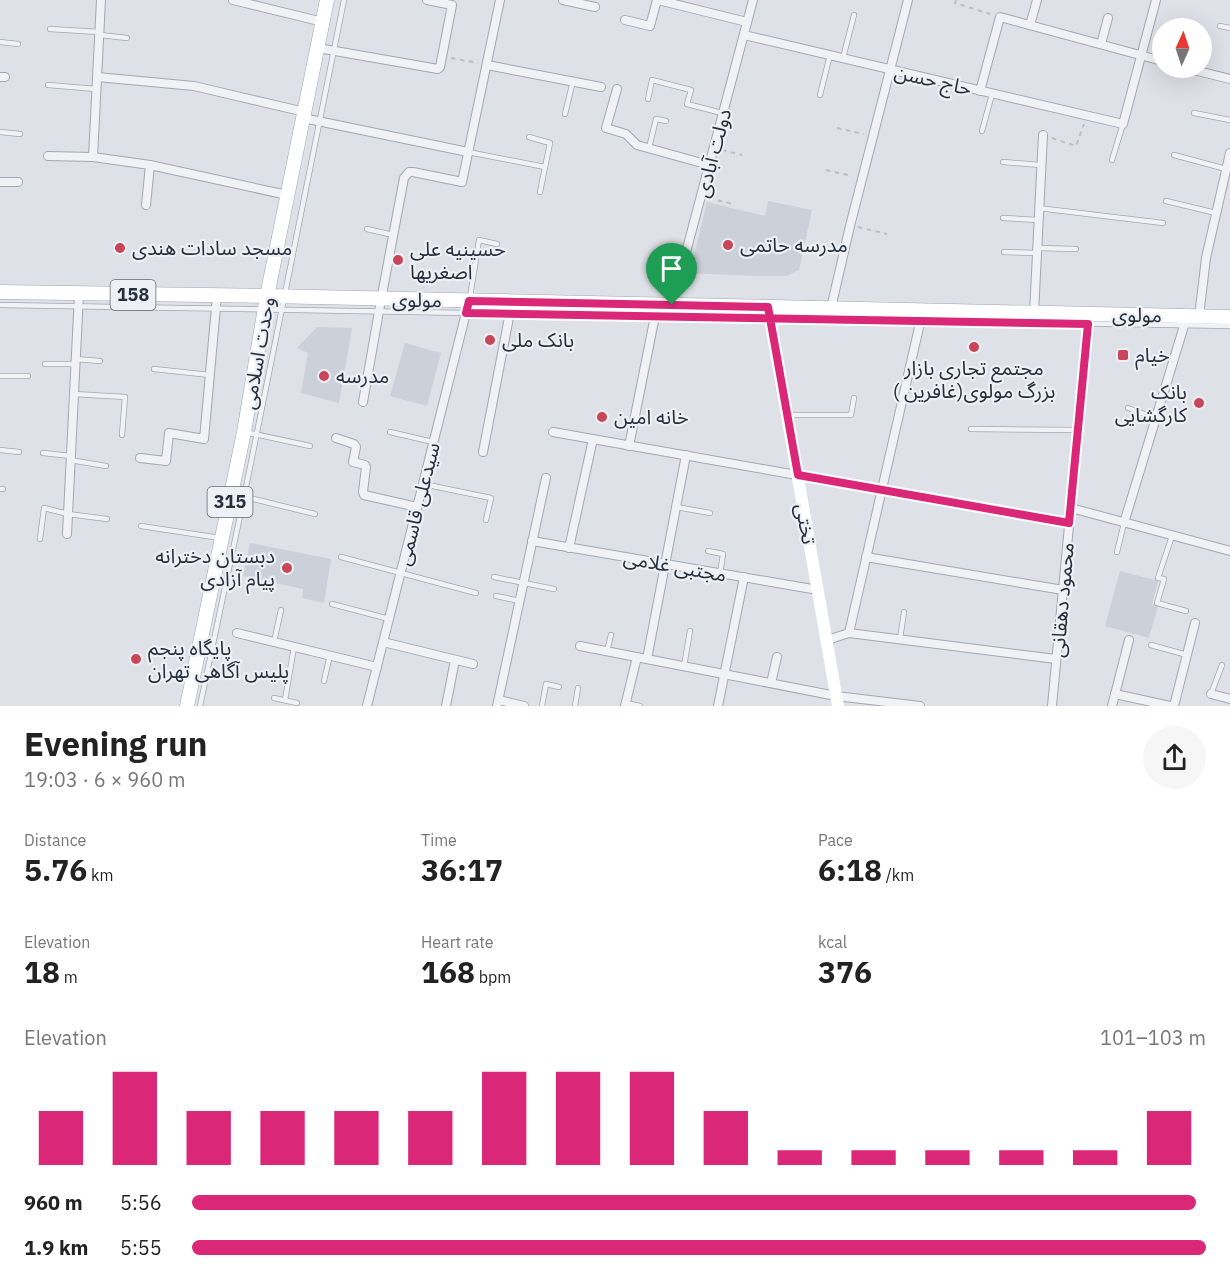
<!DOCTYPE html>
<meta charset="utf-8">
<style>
body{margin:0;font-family:"IBM Plex Sans","Noto Sans Arabic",sans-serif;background:#f6f6f6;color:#222;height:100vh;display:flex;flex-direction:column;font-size:22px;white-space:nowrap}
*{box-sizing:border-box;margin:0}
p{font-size:20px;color:#767676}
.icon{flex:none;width:33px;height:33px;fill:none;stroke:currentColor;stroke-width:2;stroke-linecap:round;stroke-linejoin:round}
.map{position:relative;height:706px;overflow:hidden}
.details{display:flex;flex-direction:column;background:#fff;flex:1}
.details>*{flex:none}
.needle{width:39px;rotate:3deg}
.fabs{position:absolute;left:1152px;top:18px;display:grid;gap:12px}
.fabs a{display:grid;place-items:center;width:60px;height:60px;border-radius:50%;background:#fff;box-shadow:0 6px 24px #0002;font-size:30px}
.pin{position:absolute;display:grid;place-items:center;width:51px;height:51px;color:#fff;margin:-62px -26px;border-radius:50% 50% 50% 0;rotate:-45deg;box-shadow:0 0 6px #0007}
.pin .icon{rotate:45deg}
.round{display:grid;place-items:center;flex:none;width:63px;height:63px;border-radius:32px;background:#f6f6f6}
.headline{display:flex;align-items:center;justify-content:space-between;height:102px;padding:0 24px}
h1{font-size:33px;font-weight:800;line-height:45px}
.figures{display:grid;grid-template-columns:repeat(3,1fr);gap:9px;height:102px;padding:6px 24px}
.figures div{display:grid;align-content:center}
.figures b{font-size:30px;font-weight:800}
.figures small{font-size:16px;font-weight:400}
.figures p{font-size:16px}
.chart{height:168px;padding:12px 24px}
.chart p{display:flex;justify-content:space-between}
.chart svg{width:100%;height:108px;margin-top:6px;stroke:#db2777;stroke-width:6}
ul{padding:0 24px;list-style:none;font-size:20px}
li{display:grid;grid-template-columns:96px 72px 1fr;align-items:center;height:45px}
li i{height:15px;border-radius:8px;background:#db2777}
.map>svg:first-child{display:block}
.built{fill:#ccd0d9}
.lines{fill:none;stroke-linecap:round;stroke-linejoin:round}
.lane-casing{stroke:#a3a8b1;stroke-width:6}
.street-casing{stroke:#a3a8b1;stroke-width:10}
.primary-casing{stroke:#9da6b2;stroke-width:15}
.path{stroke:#bcbfc5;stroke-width:2;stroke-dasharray:4.5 4.5;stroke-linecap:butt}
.lane{stroke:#f0f2f5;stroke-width:4.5}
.street{stroke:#f0f2f5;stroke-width:8}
.secondary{stroke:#fff;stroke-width:12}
.primary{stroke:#fff;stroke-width:14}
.route-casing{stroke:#fff;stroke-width:12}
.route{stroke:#db2777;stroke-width:8}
.poi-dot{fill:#c94558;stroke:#edf0f5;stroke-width:2}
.labels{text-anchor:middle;stroke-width:4.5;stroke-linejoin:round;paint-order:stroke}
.shield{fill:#edf0f5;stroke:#626974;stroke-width:1.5}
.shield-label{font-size:18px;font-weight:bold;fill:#272f3d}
.street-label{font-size:20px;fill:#272f3d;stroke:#edf0f5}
.poi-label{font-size:20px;fill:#272f3d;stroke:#edf0f5;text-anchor:start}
</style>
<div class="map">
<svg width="1230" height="706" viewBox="0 0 1230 706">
<rect width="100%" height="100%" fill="#dee1e7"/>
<!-- built -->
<g class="built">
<polygon points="768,201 812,210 799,270 786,276 752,276 690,273 707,202 765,216"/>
<polygon points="317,327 352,328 339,403 301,393 308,353 297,348"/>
<polygon points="405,343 441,353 427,406 390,396"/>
<polygon points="250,543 331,559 324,603 302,598 303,589 243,576"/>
<polygon points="1120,571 1158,581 1152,604 1158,606 1149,638 1105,626"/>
</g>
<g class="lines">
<!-- lane casing -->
<g class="lane-casing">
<g id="lane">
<polyline points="1220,26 1230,28"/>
<polyline points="50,29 99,32"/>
<polyline points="100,35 127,38"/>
<polyline points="0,42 18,44"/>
<polyline points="843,58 854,15"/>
<polyline points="48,85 96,89"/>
<polyline points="820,95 830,55"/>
<polyline points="648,99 652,80 691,90 687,104 722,113"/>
<polyline points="1194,113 1230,120"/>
<polyline points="565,114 573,81"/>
<polyline points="982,131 992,94"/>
<polyline points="0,132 20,134"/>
<polyline points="529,137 550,143 540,192"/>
<polyline points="649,148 656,119 666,121"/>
<polyline points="468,152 545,167"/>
<polyline points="1174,155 1226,169"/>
<polyline points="1112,160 1123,124"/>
<polyline points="1003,162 1040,165"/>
<polyline points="1166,201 1216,213"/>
<polyline points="1038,208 1163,223"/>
<polyline points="1003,218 1038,220"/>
<polyline points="367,229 393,235"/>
<polyline points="1037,248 1076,249"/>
<polyline points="1004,252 1036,253"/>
<polyline points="470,297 479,240 497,244"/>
<polyline points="0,305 1230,326"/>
<polyline points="75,359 100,361"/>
<polyline points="45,364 75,364"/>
<polyline points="154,369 210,375"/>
<polyline points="0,376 28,376"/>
<polyline points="74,394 125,397 122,435"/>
<polyline points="1128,408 1155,418"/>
<polyline points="787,415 851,415 854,398"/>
<polyline points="971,429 1078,430"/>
<polyline points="245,432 310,446"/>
<polyline points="390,432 433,442"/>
<polyline points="0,450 19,452"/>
<polyline points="43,453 71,456"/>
<polyline points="70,460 106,466"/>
<polyline points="423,484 491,498 486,520"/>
<polyline points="0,489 3,489"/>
<polyline points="233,494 315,514"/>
<polyline points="676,507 710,513"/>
<polyline points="141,526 220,538"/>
<polyline points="1172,536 1158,578 1164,579 1157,603 1186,611"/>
<polyline points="40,539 44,508 68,514 107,519"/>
<polyline points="708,551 723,554 720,574"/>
<polyline points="1117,552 1124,523"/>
<polyline points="341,557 476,593"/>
<polyline points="494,577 554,589"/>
<polyline points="496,596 520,601"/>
<polyline points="332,604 389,619"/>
<polyline points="900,639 904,612"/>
<polyline points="274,642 281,610"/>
<polyline points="1151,645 1187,655"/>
<polyline points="607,651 611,635"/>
<polyline points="684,666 690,631"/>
<polyline points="324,681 330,655"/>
<polyline points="1211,694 1222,665"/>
<polyline points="274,698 297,703"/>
<polyline points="285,700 294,647"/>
<polyline points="626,703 640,706"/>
<polyline points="200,706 244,497 344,0"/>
<polyline points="542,706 546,684 559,687"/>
<polyline points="575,706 578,688"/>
</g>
</g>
<!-- street casing -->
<g class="street-casing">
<g id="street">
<polyline points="233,0 323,22"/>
<polyline points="563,0 595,7"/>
<polyline points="658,0 747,22"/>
<polyline points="625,20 650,26 657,0"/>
<polyline points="1030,25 1037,0"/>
<polyline points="744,35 1123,124 1156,0"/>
<polyline points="1101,44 1108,18"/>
<polyline points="318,48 438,69 440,67 452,5 427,0"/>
<polyline points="487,65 601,87"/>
<polyline points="1186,68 1230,79"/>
<polyline points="0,77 5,77"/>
<polyline points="97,77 194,86 305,112"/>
<polyline points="617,89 606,128 626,134 637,145 709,165"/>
<polyline points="980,91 1000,17 1162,61"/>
<polyline points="303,118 468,152"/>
<polyline points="48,156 93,157 150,165 287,195"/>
<polyline points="93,157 101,0"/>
<polyline points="0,182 18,182"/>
<polyline points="146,205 150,165"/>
<polyline points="672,305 753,0"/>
<polyline points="831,308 850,226 908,0"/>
<polyline points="1034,313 1043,135"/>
<polyline points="1199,316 1206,258 1230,153"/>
<polyline points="363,402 381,300 404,178 409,172 413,172 462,182 500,0"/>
<polyline points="553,432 1069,523"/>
<polyline points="336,438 354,444 356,447 353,462 365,465 366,467 363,492 364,495 417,507"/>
<polyline points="629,446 655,316"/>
<polyline points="483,452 512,302"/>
<polyline points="140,458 166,461 169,433 204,439 217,296"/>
<polyline points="1071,508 1230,551"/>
<polyline points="1124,523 1187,316"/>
<polyline points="67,534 79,294"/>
<polyline points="532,541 818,590"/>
<polyline points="569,548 593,439"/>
<polyline points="866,557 1063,590"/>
<polyline points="237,633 377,667"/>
<polyline points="849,633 923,310"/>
<polyline points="827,640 849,633 1056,659"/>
<polyline points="383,642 473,664"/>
<polyline points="580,646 836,696 920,706"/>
<polyline points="647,659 686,455"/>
<polyline points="771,683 777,657"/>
<polyline points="1115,694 1170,706"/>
<polyline points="1211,694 1230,699"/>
<polyline points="499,700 524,706"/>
<polyline points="367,706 469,301"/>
<polyline points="446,706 455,660"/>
<polyline points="497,706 546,478"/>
<polyline points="625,706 637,657"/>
<polyline points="718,706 744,577"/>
<polyline points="1052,706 1089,314"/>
<polyline points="1112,706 1129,640"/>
<polyline points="1174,706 1195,623"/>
</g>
</g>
<!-- primary casing -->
<g class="primary-casing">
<g id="primary">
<polyline points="0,292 267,296 1230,317"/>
<polyline points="187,706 244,432 267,296 327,0"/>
</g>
</g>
<!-- path -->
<g class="path">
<polyline points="956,0 955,3 990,14"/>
<polyline points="451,58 478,63"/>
<polyline points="837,128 864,134"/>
<polyline points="1052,138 1076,146 1084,124"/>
<polyline points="722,150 742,155"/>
<polyline points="826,170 852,176"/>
<polyline points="709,198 733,204"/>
<polyline points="858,227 887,234"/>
</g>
<!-- lane -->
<use href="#lane" class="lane"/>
<!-- street -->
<use href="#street" class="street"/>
<!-- secondary -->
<polyline class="secondary" points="768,307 838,706"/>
<!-- primary -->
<use href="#primary" class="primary"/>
</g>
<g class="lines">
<!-- route casing -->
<g class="route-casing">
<polyline id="route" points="672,305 469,301 466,313 1088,324 1069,523 798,475 770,318 768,307 672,305"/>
</g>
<!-- route -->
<use href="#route" class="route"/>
</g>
<!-- markers -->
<g class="poi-dot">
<circle cx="728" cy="245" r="6"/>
<circle cx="120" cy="248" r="6"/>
<circle cx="398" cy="260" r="6"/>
<circle cx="490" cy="340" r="6"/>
<circle cx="974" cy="347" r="6"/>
<rect x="1117" y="349" width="12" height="12" rx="3"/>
<circle cx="324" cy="376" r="6"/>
<circle cx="1199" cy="403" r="6"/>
<circle cx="602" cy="417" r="6"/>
<circle cx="287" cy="568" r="6"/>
<circle cx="136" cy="659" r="6"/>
</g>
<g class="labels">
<!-- shield labels -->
<g class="shield">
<rect x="110.5" y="280" width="45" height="30" rx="4.5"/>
<rect x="207.5" y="487" width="45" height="30" rx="4.5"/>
</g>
<g class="shield-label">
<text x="133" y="301">158</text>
<text x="230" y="508">315</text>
</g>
<!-- street labels -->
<g class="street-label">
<text transform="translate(933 80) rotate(13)" y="7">حاج حسن</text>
<text transform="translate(713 153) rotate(-75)" y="7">دولت آبادی</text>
<text transform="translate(417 300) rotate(1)" y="7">مولوی</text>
<text transform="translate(1137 315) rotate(1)" y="7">مولوی</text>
<text transform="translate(258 353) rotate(-80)" y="7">وحدت اسلامی</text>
<text transform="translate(418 504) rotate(-76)" y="7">سیدعلی قاسمی</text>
<text transform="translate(806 524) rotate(80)" y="7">تختی</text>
<text transform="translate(675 566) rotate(10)" y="7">مجتبی غلامی</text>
<text transform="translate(1062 600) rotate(-85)" y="7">محمود دهقانی</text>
</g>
<!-- poi labels -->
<g class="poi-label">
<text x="740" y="252">مدرسه حاتمی</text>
<text x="132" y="255">مسجد سادات هندی</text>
<text x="410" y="256">حسینیه علی<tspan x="410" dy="23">اصغریها</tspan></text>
<text x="502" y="347">بانک ملی</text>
<text x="1135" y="362">خیام</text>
<text x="974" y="375" text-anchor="middle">مجتمع تجاری بازار<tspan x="974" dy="23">بزرگ مولوی(غافرین )</tspan></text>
<text x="336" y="383">مدرسه</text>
<text x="1187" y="399" text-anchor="end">بانک<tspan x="1187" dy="23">کارگشایی</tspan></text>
<text x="614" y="424">خانه امین</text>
<text x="275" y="563" text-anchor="end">دبستان دخترانه<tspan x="275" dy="23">پیام آزادی</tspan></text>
<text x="148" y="655">پایگاه پنجم<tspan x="148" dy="23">پلیس آگاهی تهران</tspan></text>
</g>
</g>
</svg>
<div class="fabs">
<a><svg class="needle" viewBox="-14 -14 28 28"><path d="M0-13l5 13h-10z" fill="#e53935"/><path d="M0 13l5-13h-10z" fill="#767676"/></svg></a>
</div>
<div class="pin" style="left:672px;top:305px;background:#1e9e55"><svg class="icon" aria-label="arrive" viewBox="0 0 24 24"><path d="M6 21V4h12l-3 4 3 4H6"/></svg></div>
</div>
<section class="details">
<div class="headline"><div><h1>Evening run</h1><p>19:03 · 6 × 960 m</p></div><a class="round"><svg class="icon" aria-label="share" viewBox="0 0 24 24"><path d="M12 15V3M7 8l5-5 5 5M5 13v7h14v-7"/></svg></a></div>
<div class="figures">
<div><p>Distance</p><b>5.76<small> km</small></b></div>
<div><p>Time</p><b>36:17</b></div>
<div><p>Pace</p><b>6:18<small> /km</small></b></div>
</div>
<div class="figures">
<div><p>Elevation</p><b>18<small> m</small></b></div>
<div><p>Heart rate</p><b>168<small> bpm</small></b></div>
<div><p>kcal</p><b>376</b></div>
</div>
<div class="chart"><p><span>Elevation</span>101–103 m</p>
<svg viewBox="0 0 160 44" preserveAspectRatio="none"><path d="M5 44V22M15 44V6M25 44V22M35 44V22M45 44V22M55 44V22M65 44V6M75 44V6M85 44V6M95 44V22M105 44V38M115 44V38M125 44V38M135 44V38M145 44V38M155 44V22"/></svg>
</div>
<ul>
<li><b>960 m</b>5:56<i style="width:99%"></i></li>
<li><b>1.9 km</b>5:55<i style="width:100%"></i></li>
</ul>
</section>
